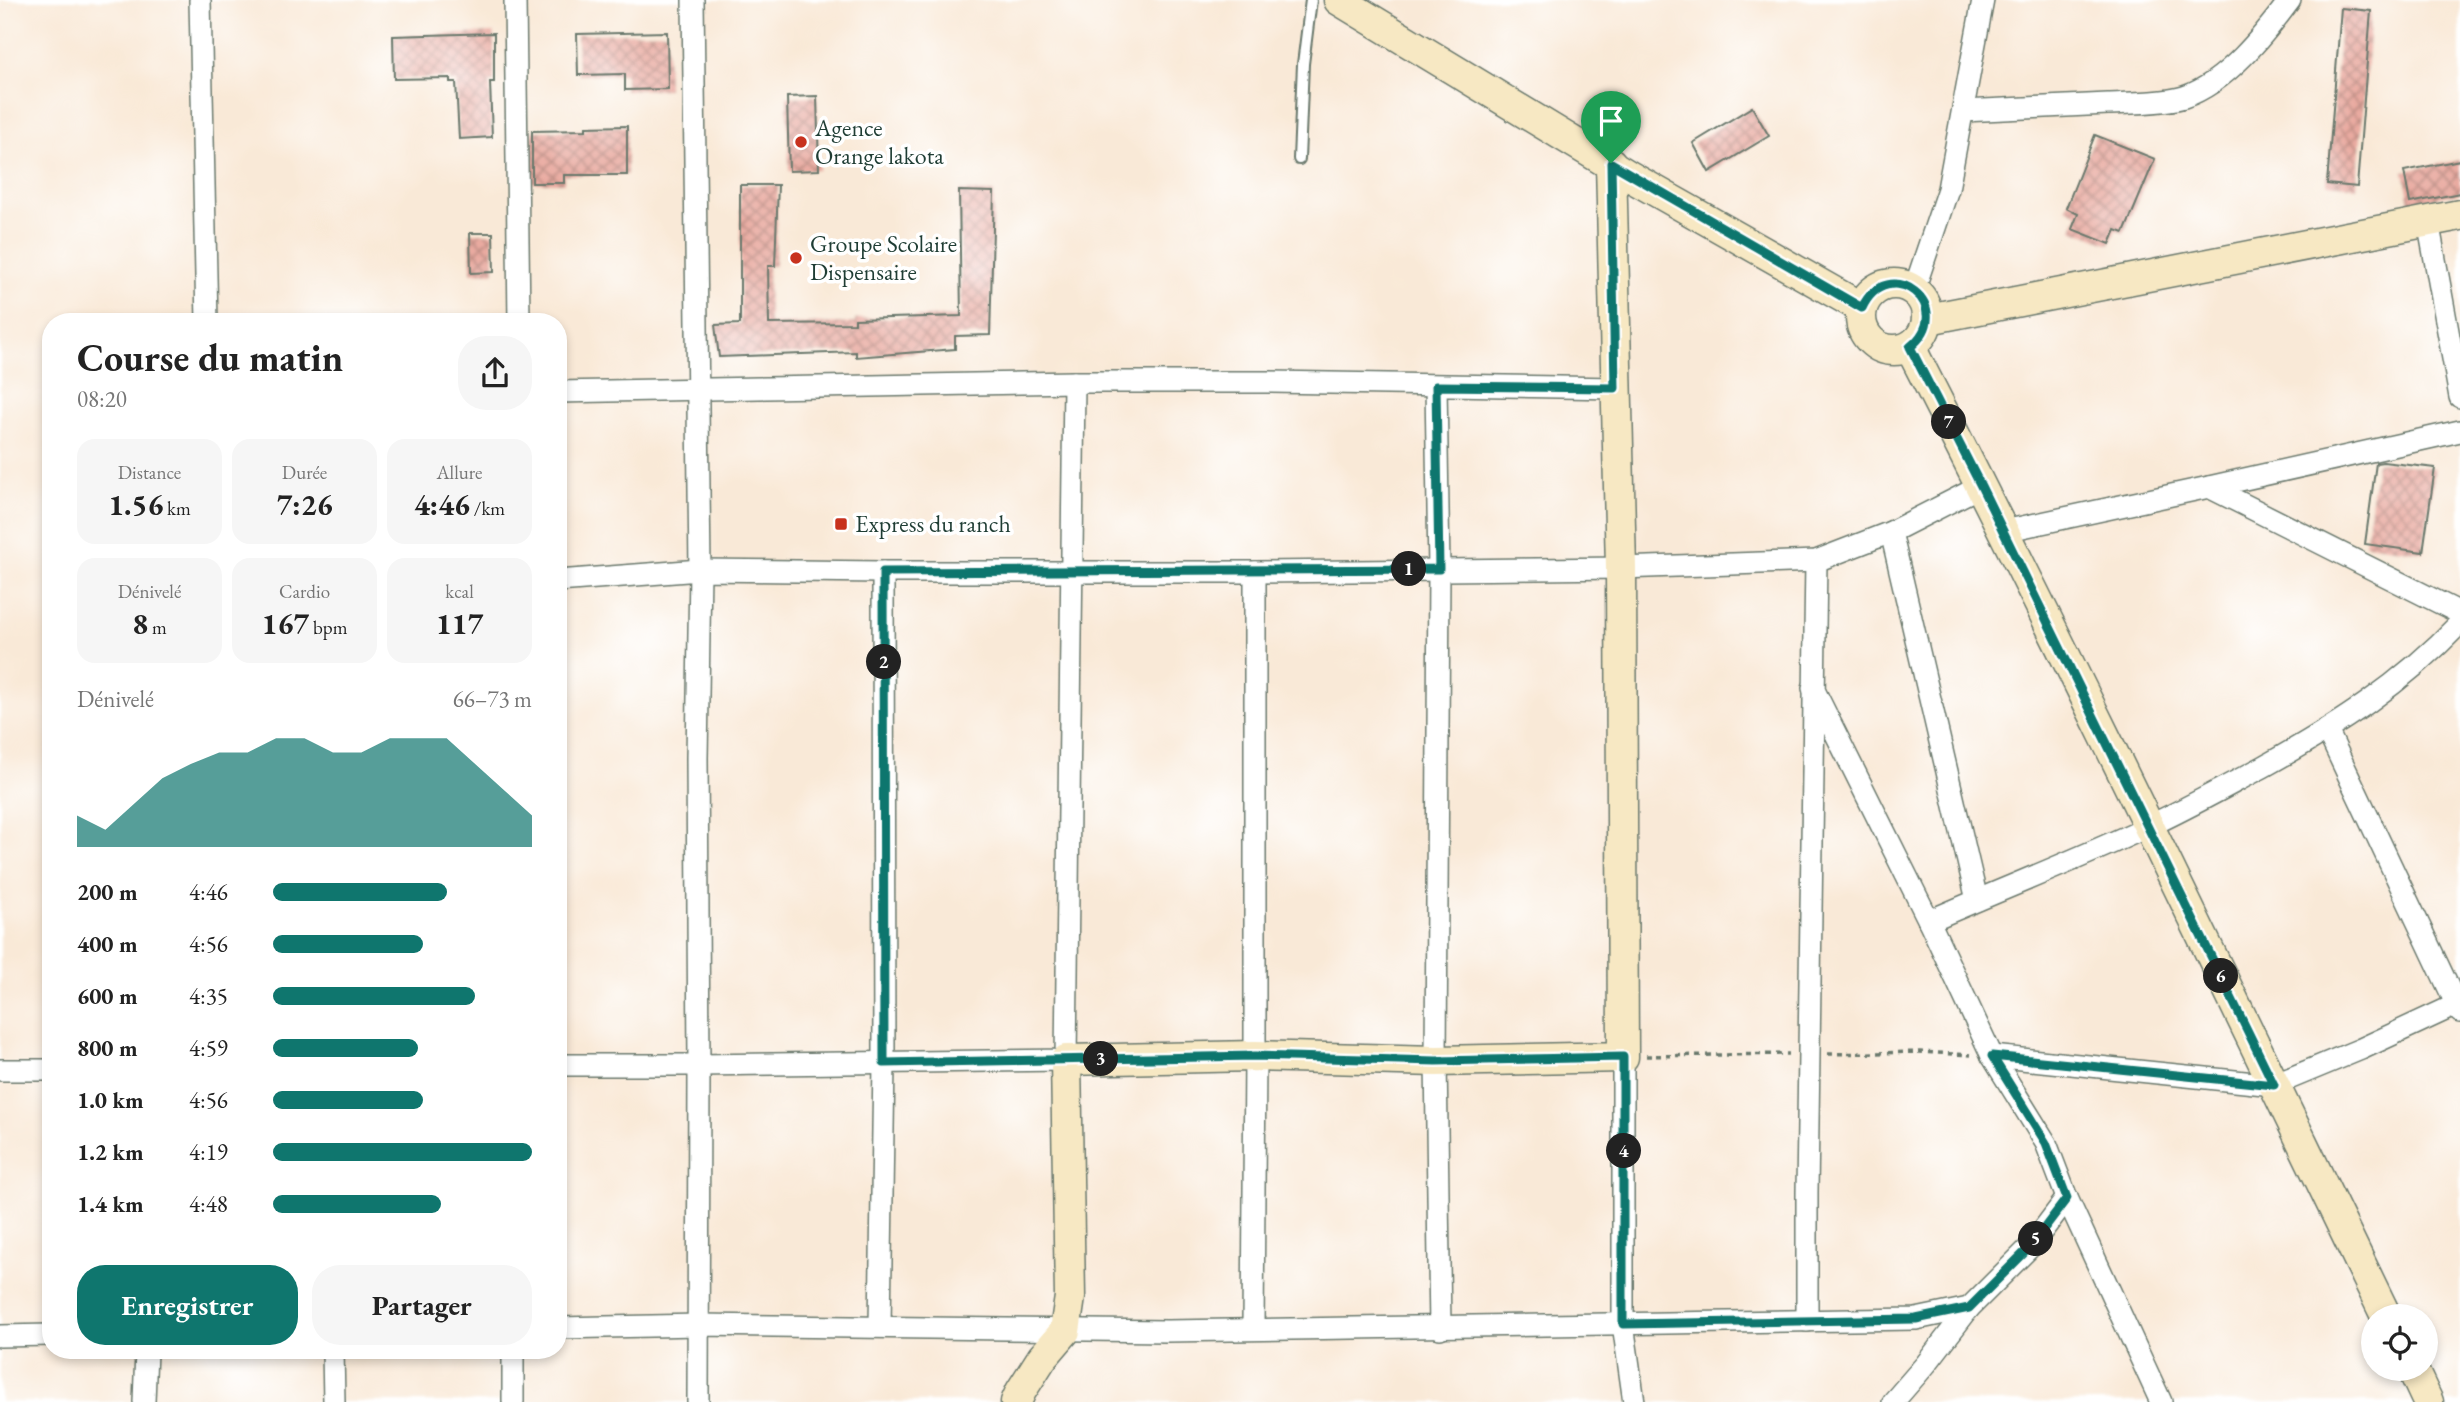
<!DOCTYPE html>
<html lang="fr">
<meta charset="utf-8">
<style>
body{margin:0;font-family:"EB Garamond",serif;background:#f6f6f6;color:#222;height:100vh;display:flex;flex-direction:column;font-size:26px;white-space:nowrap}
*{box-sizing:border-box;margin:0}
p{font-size:23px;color:#767676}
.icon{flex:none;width:38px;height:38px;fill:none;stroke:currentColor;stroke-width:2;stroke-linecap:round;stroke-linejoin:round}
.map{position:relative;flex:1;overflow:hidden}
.panel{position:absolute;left:42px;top:313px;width:525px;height:1046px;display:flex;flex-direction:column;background:#fff;border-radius:28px;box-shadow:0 4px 10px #0003}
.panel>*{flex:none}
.controls{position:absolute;left:2361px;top:1304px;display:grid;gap:14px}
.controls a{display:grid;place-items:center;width:77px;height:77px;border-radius:50%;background:#fff;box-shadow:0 4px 10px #0003;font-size:35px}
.pin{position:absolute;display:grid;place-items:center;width:60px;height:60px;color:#fff;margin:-72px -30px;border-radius:50% 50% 50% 0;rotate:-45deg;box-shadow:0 0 7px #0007}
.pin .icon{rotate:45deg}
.km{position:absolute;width:35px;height:35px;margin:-18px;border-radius:50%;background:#222;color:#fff;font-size:19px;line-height:35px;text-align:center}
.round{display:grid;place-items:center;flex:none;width:74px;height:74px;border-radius:28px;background:#f6f6f6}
.headline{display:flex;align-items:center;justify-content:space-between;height:119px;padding:0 35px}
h1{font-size:38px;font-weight:700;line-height:52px}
.metrics{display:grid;grid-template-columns:repeat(3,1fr);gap:10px;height:119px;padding:7px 35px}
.metrics div{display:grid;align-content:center;border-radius:18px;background:#f6f6f6;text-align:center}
.metrics b{font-size:30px;font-weight:700}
.metrics small{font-size:19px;font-weight:400}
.metrics p{font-size:19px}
.chart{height:196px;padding:14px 35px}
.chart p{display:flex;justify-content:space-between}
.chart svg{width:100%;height:126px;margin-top:7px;fill:#0f766e;opacity:.7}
.action{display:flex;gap:14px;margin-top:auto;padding:14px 35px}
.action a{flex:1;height:80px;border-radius:28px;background:#0f766e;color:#fff;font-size:28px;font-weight:700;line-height:80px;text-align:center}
.action a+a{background:#f6f6f6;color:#222}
ul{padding:0 35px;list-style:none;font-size:23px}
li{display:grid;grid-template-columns:112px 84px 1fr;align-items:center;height:52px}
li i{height:18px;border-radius:9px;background:#0f766e}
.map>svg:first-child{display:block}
.building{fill:url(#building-cross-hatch)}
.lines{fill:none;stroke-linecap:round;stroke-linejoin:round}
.lane-casing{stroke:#6b796d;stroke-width:14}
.street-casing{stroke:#6b796d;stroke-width:24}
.secondary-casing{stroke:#6b796d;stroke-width:33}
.path{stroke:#6b796d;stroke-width:3.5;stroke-dasharray:5 5;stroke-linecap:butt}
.lane{stroke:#fff;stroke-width:10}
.street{stroke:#fff;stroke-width:21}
.secondary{stroke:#f7e8c3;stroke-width:30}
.route-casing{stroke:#fff;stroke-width:14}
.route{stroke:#0f766e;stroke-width:9}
.poi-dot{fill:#c8321e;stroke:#fff;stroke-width:2.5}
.labels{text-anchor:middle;stroke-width:7;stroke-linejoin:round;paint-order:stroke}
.poi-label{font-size:24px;fill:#1f3d34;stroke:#fff;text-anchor:start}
</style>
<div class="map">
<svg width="2460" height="1402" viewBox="0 0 2460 1402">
<defs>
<pattern id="building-cross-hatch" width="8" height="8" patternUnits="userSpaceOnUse" patternTransform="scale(1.75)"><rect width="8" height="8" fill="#e9aaa0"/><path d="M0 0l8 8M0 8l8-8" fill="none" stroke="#bc8c83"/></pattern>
</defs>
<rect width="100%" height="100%" fill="#fff"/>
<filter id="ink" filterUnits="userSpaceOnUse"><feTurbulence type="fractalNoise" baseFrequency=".0143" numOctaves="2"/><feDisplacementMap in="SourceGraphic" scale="14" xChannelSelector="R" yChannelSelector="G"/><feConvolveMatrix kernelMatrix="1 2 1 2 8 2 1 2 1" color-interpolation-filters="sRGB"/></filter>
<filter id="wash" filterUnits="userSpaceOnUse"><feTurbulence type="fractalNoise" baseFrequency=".00686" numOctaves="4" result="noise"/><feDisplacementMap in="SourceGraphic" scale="28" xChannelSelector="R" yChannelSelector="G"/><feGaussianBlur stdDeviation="1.57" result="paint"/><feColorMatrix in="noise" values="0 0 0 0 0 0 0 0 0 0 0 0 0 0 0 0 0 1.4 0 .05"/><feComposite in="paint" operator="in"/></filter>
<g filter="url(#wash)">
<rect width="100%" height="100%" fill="#f9e9d7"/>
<g id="blocks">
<!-- building -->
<g class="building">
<polygon points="2341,8 2371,11 2357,187 2327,184"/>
<polygon points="667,32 668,89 625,90 625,74 578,75 577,34"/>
<polygon points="494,33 494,82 490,82 492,137 459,139 456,82 450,82 450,78 394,79 393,36"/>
<polygon points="817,96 819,170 789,171 787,97"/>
<polygon points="1752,107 1769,136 1709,172 1693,143"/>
<polygon points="627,126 627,175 564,175 564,183 532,183 532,131 586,130 586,127"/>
<polygon points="2095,135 2155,159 2124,233 2116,230 2110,244 2072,229 2078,214 2066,208"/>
<polygon points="2460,160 2460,193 2410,203 2404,171"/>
<polygon points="740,185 778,185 775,266 768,266 769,324 855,323 855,319 961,316 959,191 994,192 990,335 955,336 955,349 856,357 856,352 719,357 715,325 740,324"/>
<polygon points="470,233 493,233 494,272 471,273"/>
<polygon points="2383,462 2435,468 2423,552 2365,544 2376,463"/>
</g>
</g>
</g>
<g filter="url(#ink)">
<use href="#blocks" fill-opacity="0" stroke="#6b796d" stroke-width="2"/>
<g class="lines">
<!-- lane casing -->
<g class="lane-casing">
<polyline id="lane" points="1299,159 1303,64 1311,0"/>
</g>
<!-- street casing -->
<g class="street-casing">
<g id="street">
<polyline points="200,0 207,322"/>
<polyline points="515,0 519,322"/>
<polyline points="693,0 700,570 697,758 699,1065 698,1402"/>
<path d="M1963,111c48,-2 97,-5 145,-7 21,-1 57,-1 76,-7 42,-14 80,-62 106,-97"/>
<polyline points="2428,221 2460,397"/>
<polyline points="1914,290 1948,189 1983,0"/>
<polyline points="1436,386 1439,569 1436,1061 1440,1328"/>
<polyline points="558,392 1074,382 1271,382 1616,388"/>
<polyline points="2209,487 2460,431"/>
<polyline points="2004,531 2209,487 2460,613"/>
<polyline points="1891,532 1977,900"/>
<polyline points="558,581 700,570 883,572 1255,572 1621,568 1816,561 1891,532 1981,486"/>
<polyline points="1813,688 1929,921 1992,1056 2046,1143 2067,1198 2161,1402"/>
<polyline points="2327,730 2460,1012"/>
<path d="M1929,921c73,-32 148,-61 220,-95 39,-18 76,-39 114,-59 74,-41 138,-82 197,-144"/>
<polyline points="1992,1056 2274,1085 2361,1049 2460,1003"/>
<polyline points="1623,1057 1623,1324 1634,1402"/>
<polyline points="558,1065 699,1065 1066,1060 1074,382"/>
<polyline points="0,1070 51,1070"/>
<polyline points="1807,1321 1807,1193 1816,561"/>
<polyline points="880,1326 884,1063 883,572"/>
<polyline points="558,1328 699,1325 1167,1331 1916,1319 1969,1308 2030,1247 2067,1198"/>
<polyline points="1253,1329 1255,1056 1255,572"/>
<polyline points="0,1336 51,1335"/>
<polyline points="333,1351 334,1402"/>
<polyline points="144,1402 146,1351"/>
<polyline points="513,1402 513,1351"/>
<polyline points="1893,1402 1926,1364 1969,1308"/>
</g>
</g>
<!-- secondary casing -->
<g class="secondary-casing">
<g id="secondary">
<polyline points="1339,0 1631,177 1862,308"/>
<circle cx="1894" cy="317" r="33"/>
<polyline points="1928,319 2460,215"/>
<path d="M1910,347c164,320 319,645 476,969"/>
<polyline points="2412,1368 2428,1402"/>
<polyline points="1016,1402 1021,1391 1042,1358 1065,1331 1070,1297 1066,1060 1255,1056 1436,1061 1623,1057 1621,568 1611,163"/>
</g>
</g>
<!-- path -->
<g class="path">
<polyline points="1828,1054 1920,1052 1971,1055"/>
<polyline points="1646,1056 1789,1054"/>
</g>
<!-- lane -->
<use href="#lane" class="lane"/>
<!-- street -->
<use href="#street" class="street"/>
<!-- secondary -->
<use href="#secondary" class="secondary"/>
</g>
</g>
<g class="lines" filter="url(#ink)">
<!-- route casing -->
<g class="route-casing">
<path id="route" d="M1611,163l251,145c26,-56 98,-1 48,39l71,139 293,599 -282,-29 54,87 21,55 -37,49 -61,61 -53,11 -293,5v-267l-187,4 -181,-5 -371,7 -1,-491 556,-3 -3,-183 179,2z"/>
</g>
<!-- route -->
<use href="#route" class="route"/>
</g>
<!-- markers -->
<g class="poi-dot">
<circle cx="801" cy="142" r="7"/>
<circle cx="796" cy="258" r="7"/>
<rect x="834" y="517" width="14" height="14" rx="3.5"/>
</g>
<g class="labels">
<!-- poi labels -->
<g class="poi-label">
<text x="815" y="136">Agence<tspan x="815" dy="28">Orange lakota</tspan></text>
<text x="810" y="252">Groupe Scolaire<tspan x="810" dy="28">Dispensaire</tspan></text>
<text x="855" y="532">Express du ranch</text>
</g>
</g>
</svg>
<div class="controls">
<a><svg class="icon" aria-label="locate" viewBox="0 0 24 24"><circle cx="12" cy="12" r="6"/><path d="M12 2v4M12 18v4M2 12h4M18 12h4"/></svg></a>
</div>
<div class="pin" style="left:1611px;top:163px;background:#1e9e55"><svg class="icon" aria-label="arrive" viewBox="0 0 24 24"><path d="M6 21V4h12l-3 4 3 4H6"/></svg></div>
<b class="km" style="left:1409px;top:569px">1</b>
<b class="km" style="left:884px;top:662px">2</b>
<b class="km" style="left:1101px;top:1059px">3</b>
<b class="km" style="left:1624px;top:1151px">4</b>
<b class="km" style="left:2036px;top:1239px">5</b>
<b class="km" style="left:2221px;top:976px">6</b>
<b class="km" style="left:1949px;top:422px">7</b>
<section class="panel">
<div class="headline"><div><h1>Course du matin</h1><p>08:20</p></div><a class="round"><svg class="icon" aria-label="share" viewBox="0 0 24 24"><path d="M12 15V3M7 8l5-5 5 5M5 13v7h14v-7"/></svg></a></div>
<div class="metrics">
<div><p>Distance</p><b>1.56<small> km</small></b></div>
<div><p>Durée</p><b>7:26</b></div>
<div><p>Allure</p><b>4:46<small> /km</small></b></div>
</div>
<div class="metrics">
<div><p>Dénivelé</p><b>8<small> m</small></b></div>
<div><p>Cardio</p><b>167<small> bpm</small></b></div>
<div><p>kcal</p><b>117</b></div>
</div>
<div class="chart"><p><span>Dénivelé</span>66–73 m</p>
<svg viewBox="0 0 160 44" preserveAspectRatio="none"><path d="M0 44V33L10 38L20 29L30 20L40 15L50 11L60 11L70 6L80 6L90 11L100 11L110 6L120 6L130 6L140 15L150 24L160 33V44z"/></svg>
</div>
<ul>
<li><b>200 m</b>4:46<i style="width:67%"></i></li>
<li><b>400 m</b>4:56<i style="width:58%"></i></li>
<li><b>600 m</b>4:35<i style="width:78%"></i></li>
<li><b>800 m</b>4:59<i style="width:56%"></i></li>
<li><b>1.0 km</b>4:56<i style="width:58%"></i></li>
<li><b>1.2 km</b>4:19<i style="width:100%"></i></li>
<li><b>1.4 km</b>4:48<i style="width:65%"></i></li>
</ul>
<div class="action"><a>Enregistrer</a><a>Partager</a></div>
</section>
</div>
